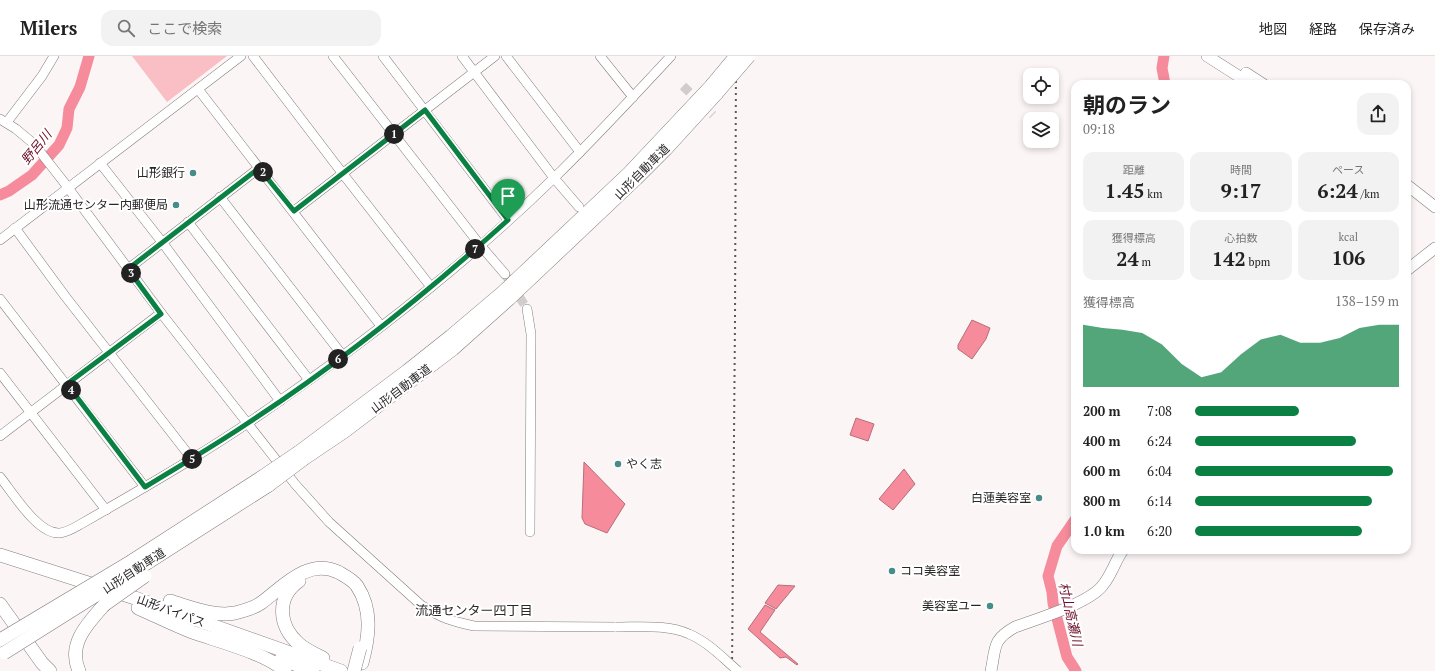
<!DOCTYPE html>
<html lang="ja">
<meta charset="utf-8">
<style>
body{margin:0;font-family:"PT Serif","Noto Sans JP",serif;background:#f2f2f2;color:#222;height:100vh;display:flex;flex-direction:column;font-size:15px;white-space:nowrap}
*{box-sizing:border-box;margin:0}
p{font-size:13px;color:#767676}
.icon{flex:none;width:22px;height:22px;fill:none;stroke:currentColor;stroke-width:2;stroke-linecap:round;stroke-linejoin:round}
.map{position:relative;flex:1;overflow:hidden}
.side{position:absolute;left:1071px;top:24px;width:340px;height:474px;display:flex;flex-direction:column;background:#fff;border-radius:12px;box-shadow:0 2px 6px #0003}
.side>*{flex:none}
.controls{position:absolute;left:1023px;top:12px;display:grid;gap:8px}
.controls a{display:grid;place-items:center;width:36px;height:36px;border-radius:8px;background:#fff;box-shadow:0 2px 6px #0003;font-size:20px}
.pin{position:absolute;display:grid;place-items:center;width:34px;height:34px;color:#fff;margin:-41px -17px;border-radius:50% 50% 50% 0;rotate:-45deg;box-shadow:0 0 4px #0007}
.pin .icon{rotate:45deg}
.km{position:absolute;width:20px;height:20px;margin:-10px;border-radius:50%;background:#222;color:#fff;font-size:11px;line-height:20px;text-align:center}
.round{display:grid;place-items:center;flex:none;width:42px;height:42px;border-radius:12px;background:#f2f2f2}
.head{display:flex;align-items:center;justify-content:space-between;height:68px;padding:0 12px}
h1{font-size:22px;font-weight:700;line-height:30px}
.stats{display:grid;grid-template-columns:repeat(3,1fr);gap:6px;height:68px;padding:4px 12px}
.stats div{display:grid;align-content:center;border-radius:10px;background:#f2f2f2;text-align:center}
.stats b{font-size:20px;font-weight:700}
.stats small{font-size:11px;font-weight:400}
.stats p{font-size:11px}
.chart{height:112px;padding:8px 12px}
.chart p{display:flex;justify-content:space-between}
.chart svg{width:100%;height:72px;margin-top:4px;fill:#0b8043;opacity:.7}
ul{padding:0 12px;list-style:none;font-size:13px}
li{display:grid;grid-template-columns:64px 48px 1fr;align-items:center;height:30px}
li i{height:10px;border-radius:5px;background:#0b8043}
header{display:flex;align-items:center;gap:24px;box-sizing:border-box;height:56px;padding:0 20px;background:#fff;border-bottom:1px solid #e0e0e0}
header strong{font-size:19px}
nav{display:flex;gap:22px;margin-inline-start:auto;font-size:14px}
.search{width:280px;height:36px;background:#f2f2f2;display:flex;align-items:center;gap:10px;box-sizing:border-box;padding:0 14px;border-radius:12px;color:#767676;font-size:15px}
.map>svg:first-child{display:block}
.garden{fill:#fabec5}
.water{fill:#f58b9b;stroke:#b86d78}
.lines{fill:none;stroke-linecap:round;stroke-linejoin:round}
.river{stroke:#f58b9b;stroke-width:11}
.minor-tunnel{stroke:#d2cccc;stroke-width:9;stroke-dasharray:9 4.5;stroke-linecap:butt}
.minor-casing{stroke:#827c7c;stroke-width:10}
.major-casing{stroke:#827c7c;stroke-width:12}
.highway-casing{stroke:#827c7c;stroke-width:14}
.minor{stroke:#fff;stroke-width:9}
.major{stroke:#fff;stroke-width:11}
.highway{stroke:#fff;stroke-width:13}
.rail{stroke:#5d5959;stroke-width:2;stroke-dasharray:2 4;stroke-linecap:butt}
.minor-bridge-casing{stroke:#827c7c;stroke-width:10;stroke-linecap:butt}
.highway-bridge-casing{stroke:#827c7c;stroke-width:14;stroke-linecap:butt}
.minor-bridge{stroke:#fff;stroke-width:9}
.highway-bridge{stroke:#fff;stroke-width:13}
.route-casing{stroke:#fff;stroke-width:8}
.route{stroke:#0b8043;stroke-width:5}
.poi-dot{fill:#468d8a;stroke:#fff;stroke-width:1.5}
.labels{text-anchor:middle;stroke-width:4;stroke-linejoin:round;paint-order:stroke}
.street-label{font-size:12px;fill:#2a2727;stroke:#fff}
.poi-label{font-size:12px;fill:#2a2727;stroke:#fff;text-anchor:end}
.water-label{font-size:13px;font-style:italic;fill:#6c0d29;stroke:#fff}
.neighbourhood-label{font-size:13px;fill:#2a2727;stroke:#fff}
</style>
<header>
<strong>Milers</strong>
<div class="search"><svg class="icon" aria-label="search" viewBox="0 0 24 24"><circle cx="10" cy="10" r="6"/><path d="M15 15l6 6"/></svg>ここで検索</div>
<nav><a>地図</a><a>経路</a><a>保存済み</a></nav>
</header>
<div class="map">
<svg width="1435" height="615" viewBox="0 0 1435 615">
<rect width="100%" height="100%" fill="#fcf5f5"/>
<!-- garden -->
<polygon class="garden" points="132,0 227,0 167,46"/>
<!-- water -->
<g class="water">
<polygon points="972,264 990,272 986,283 972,303 958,293 958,289"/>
<polygon points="856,362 874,368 868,385 850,379"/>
<polygon points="584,406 625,448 607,477 585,468 582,462"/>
<polygon points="904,413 915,428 893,454 879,443"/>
<polygon points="778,529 795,530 776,553 765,547"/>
<polygon points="765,549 775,554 760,576 798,608 797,609 786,601 780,602 748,573"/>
</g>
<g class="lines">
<!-- river -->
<g class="river">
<polyline points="1164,0 1162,12 1165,28"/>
<polyline points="0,139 9,135 32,119 59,89 67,72 69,53 80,31 89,0"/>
<polyline points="1075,464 1057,490 1048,520 1052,536 1053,547 1067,601 1076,615"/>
</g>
<!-- minor-tunnel -->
<g class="minor-tunnel">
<polyline points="683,30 713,59"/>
<polyline points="505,218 527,253"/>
</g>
<!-- minor casing -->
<g class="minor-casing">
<g id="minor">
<polyline points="253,0 343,118 431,231"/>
<polyline points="333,0 480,189 505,218"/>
<polyline points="383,0 508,164"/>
<polyline points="462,0 554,122 579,151"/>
<polyline points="506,0 580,96"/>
<polyline points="600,0 633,41"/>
<polyline points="198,33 381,270"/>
<path d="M0,63l16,10 18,15 29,37 98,132 134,171 34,38 92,83c20,13 30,16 53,21l142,1"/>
<polyline points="7,66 42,20 54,0"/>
<polyline points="100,107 162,186 280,345"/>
<polyline points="220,141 343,300"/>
<polyline points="294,155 495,0"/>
<polyline points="188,166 309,324"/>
<polyline points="15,172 65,240 192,403"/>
<polyline points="0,184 241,0"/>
<polyline points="128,213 259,112"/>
<polyline points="0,243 145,431"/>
<polyline points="527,253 531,278 530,476"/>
<polyline points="0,317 106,454"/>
<polyline points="0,380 161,257"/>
<path d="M0,421c13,16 38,58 60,56 8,-1 14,-5 21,-9 68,-39 136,-78 200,-124 96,-67 190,-141 274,-223 40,-39 78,-80 116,-121"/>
</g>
</g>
<!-- major casing -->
<g class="major-casing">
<g id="major">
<polyline points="1207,0 1251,28"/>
<polyline points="1246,17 1263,28"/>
<polyline points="1407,129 1435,151"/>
<polyline points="1407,214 1435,192"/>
<path d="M991,615c5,-24 1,-31 24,-44 22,-8 75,-24 88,-42 9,-11 12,-24 20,-35"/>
</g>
</g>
<!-- highway casing -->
<g class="highway-casing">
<g id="highway">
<polyline points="299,396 407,315 451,280 503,236 629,117 711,30"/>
<polyline points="305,402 345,375 453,293 509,243 636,123 666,93 717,37"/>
<polyline points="0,499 135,542 341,615"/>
<polyline points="132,505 262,421"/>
<polyline points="136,514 269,429"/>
<path d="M299,525c-23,16 -21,45 0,63 7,6 16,10 24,14"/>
<path d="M170,545c20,6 44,16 65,12 8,-2 19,-5 26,-10 22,-16 46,-45 77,-31 7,4 15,8 19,14 16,24 12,51 5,77"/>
<polyline points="0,548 42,607 50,615"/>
<path d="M138,552c18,8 36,17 54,24 25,9 74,21 93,39"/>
<polyline points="281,603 313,615"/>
<path d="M79,615c-12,-27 9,-48 25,-66"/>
</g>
</g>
<!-- minor -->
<use href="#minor" class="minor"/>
<!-- major -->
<use href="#major" class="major"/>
<!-- highway -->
<use href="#highway" class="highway"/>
<!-- rail -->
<polyline class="rail" points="732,615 735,264 736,0"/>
<!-- minor-bridge casing -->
<g class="minor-bridge-casing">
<path id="minor-bridge" d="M616,571c23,0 52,-3 73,7 19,8 34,24 49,37"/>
</g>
<!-- highway-bridge casing -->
<g class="highway-bridge-casing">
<g id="highway-bridge">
<polyline points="711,30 736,0"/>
<polyline points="717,37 749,0"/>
<polyline points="262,421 299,396"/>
<polyline points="269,429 305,402"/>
<polyline points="104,549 145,520"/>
<polyline points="0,584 132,505"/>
<polyline points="4,597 136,514"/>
<polyline points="354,615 360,592"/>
</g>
</g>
<!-- minor-bridge -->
<use href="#minor-bridge" class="minor-bridge"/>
<!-- highway-bridge -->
<use href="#highway-bridge" class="highway-bridge"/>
</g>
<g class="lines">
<!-- route casing -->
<g class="route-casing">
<path id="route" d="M425,54l83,110c-81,73 -168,143 -260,203 -34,23 -69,43 -103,64l-78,-103 94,-70 -33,-45 131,-101 35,43z"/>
</g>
<!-- route -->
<use href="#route" class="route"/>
</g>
<!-- markers -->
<g class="poi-dot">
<circle cx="193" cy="117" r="4"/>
<circle cx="176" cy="149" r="4"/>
<circle cx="618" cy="408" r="4"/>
<circle cx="1039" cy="442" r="4"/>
<circle cx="892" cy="515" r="4"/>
<circle cx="990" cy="550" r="4"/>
</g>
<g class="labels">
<!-- street labels -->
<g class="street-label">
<text transform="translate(642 116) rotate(-45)" y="4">山形自動車道</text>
<text transform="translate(401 333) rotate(-37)" y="4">山形自動車道</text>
<text transform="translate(134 515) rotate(-33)" y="4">山形自動車道</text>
<text transform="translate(171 555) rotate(20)" y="4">山形バイパス</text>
</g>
<!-- poi labels -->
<g class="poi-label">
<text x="185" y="121">山形銀行</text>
<text x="168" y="153">山形流通センター内郵便局</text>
<text x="626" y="412" text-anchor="start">やく志</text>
<text x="1031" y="446">白蓮美容室</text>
<text x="900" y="519" text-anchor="start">ココ美容室</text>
<text x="982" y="554">美容室ユー</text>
</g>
<!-- water labels -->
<g class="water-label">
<text transform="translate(36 91) rotate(-51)" y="5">野呂川</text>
<text transform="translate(1071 558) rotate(77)" y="5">村山高瀬川</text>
</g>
<!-- neighbourhood labels -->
<g class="neighbourhood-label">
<text x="474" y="559">流通センター四丁目</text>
</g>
</g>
</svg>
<div class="controls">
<a><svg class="icon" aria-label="locate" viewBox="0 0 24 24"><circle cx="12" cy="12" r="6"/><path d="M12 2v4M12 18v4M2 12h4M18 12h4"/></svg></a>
<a><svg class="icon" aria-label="layers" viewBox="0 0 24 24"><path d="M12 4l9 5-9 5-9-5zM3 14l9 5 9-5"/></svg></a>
</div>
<div class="pin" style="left:508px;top:164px;background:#1e9e55"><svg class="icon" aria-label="arrive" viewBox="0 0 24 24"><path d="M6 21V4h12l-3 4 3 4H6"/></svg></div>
<b class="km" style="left:394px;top:78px">1</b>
<b class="km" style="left:263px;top:116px">2</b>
<b class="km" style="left:131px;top:217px">3</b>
<b class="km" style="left:71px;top:334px">4</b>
<b class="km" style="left:192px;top:403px">5</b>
<b class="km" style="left:338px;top:303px">6</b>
<b class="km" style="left:475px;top:193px">7</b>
<section class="side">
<div class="head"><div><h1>朝のラン</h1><p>09:18</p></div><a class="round"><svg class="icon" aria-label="share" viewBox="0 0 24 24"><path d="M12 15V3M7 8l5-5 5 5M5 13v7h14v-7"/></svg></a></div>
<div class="stats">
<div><p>距離</p><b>1.45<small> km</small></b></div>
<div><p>時間</p><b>9:17</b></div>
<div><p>ペース</p><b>6:24<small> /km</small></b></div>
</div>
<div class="stats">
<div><p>獲得標高</p><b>24<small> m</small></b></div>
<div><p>心拍数</p><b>142<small> bpm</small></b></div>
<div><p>kcal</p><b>106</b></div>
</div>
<div class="chart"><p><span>獲得標高</span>138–159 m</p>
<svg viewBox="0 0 160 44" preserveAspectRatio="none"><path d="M0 44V6L10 8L20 9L30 11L40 18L50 30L60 38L70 35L80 24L90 15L100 12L110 17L120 17L130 14L140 8L150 6L160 6V44z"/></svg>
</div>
<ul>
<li><b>200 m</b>7:08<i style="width:51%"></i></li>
<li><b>400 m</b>6:24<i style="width:79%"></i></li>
<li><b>600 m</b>6:04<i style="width:97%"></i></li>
<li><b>800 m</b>6:14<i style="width:87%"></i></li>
<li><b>1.0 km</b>6:20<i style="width:82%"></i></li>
</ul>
</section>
</div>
